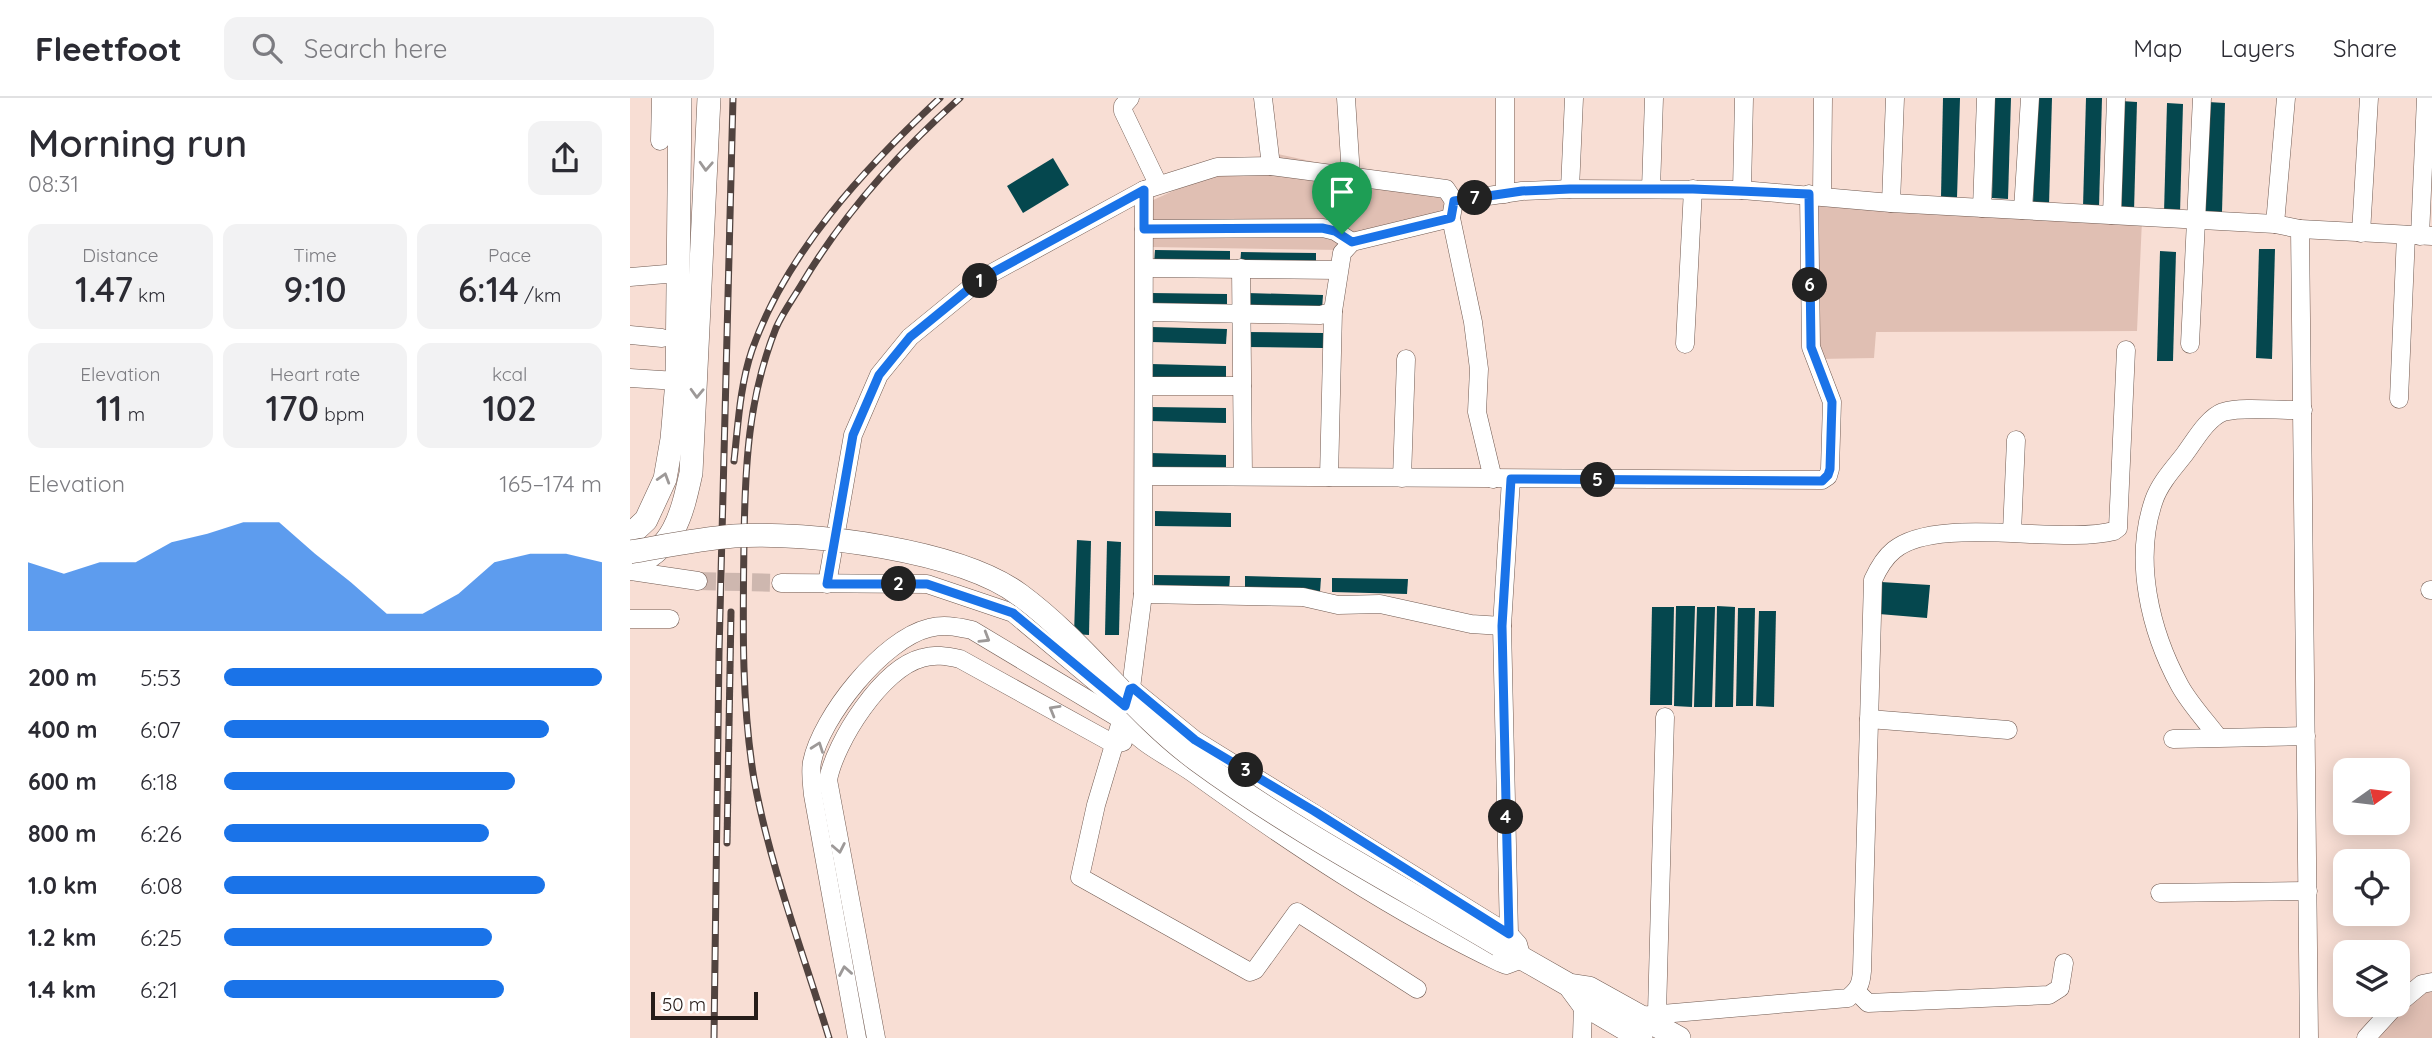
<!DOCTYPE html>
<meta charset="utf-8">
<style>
body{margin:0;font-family:Quicksand,sans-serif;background:#f2f2f3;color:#2b2b33;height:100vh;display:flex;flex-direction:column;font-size:26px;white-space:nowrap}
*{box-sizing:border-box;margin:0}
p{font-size:23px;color:#7c7c81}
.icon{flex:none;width:38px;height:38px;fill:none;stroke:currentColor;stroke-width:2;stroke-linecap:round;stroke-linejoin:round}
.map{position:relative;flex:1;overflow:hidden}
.details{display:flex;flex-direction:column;background:#fff;width:630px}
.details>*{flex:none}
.needle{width:46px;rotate:76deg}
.controls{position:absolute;left:1703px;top:660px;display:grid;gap:14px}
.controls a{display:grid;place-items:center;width:77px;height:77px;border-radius:14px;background:#fff;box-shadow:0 4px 18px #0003;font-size:35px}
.scale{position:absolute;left:21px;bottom:18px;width:107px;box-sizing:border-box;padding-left:7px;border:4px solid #261c19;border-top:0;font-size:19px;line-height:24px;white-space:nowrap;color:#261c19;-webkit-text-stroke:5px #fff;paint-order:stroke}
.pin{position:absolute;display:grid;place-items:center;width:60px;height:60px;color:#fff;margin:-72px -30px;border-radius:50% 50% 50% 0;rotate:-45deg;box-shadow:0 0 7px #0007}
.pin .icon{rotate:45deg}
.km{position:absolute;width:35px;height:35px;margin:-18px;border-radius:50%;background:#222;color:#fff;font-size:19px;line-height:35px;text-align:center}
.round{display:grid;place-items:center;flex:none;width:74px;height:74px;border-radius:14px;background:#f2f2f3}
.summary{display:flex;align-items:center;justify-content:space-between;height:119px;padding:0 28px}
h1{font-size:38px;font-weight:600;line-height:52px}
.figures{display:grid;grid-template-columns:repeat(3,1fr);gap:10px;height:119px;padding:7px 28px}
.figures div{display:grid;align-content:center;border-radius:14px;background:#f2f2f3;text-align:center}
.figures b{font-size:35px;font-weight:600}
.figures small{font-size:19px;font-weight:400}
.figures p{font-size:19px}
.chart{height:196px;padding:14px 28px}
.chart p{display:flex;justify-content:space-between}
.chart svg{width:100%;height:126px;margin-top:7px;fill:#1a73e8;opacity:.7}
ul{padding:0 28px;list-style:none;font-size:23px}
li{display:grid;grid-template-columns:112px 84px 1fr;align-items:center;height:52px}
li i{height:18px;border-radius:9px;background:#1a73e8}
header{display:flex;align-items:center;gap:42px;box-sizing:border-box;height:98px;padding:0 35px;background:#fff;border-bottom:2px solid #e1e1e2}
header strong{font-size:33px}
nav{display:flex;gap:38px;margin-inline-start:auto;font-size:24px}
.search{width:490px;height:63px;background:#f2f2f3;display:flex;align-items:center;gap:18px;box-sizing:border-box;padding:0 24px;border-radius:14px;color:#7c7c81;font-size:26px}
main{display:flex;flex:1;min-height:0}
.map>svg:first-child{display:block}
.green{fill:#e0bfb3}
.building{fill:#05474e}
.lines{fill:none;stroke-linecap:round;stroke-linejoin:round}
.minor-tunnel{stroke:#ceb7af;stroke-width:18;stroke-dasharray:18 9;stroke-linecap:butt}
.minor-casing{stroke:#705a51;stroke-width:19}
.major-casing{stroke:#705a51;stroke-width:24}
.minor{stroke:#fff;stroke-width:18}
.major{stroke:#fff;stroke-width:23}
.rail-casing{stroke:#51433f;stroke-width:7}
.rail{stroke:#fff;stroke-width:4.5;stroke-dasharray:13;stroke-linecap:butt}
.major-bridge-casing{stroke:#705a51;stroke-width:24;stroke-linecap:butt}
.major-bridge{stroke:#fff;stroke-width:23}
.oneway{stroke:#9d9998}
.route-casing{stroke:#fff;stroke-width:14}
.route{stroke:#1a73e8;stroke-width:9}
</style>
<header>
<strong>Fleetfoot</strong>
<div class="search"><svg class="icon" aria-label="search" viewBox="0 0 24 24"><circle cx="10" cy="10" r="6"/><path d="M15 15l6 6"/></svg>Search here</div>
<nav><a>Map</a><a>Layers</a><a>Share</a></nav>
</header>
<main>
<section class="details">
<div class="summary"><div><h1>Morning run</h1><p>08:31</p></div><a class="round"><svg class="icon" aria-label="share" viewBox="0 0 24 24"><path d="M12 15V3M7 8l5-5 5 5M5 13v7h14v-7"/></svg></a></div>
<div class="figures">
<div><p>Distance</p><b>1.47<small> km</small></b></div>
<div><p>Time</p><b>9:10</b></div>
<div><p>Pace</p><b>6:14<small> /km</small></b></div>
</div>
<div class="figures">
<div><p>Elevation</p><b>11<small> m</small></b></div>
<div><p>Heart rate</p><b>170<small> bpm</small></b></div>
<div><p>kcal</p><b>102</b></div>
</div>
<div class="chart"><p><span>Elevation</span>165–174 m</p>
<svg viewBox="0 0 160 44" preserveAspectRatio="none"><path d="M0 44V20L10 24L20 20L30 20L40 13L50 10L60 6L70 6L80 17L90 27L100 38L110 38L120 31L130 20L140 17L150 17L160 20V44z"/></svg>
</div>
<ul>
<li><b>200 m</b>5:53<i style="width:100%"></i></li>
<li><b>400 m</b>6:07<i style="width:86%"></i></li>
<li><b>600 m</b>6:18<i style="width:77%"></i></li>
<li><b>800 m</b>6:26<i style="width:70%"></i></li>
<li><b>1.0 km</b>6:08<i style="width:85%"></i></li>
<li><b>1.2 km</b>6:25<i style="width:71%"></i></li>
<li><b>1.4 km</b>6:21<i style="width:74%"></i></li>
</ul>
</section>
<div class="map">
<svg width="1802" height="940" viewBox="0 0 1802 940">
<rect width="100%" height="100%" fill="#f8ded4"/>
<!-- green -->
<g class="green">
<polygon points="643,55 853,100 823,119 711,152 520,149 521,103 587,73"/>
<polygon points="1182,96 1512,122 1507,233 1246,234 1244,260 1189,261"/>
<polygon points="1802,887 1802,940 1743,940 1789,888"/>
</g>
<!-- building -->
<g class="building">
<polygon points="1313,0 1330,0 1327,100 1311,99"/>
<polygon points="1364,0 1381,0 1378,101 1362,100"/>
<polygon points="1406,0 1422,0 1419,107 1403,107"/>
<polygon points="1456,0 1472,0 1469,109 1453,109"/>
<polygon points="1491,3 1507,4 1504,113 1488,113"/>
<polygon points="1578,4 1595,5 1592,114 1575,114"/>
<polygon points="1537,5 1553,6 1550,115 1534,115"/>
<polygon points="423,60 439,87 393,115 377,88"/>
<polygon points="1629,151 1645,151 1642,261 1626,260"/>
<polygon points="525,152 600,153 600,168 524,166"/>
<polygon points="1530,153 1546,154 1543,263 1527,263"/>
<polygon points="611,154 686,155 686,170 610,168"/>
<polygon points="521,195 597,196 597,210 521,209"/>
<polygon points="617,195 693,197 692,211 617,210"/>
<polygon points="521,229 597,231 596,246 521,244"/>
<polygon points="617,234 693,235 693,250 617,249"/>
<polygon points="521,266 596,268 596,282 520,281"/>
<polygon points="520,309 596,310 596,325 520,323"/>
<polygon points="520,355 596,357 596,371 520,370"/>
<polygon points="525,413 601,415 601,429 525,428"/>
<polygon points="447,442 461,443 459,537 444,536"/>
<polygon points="477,443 491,444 489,537 475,537"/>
<polygon points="524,477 600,478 599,493 524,491"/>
<polygon points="615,478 691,480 690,494 615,493"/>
<polygon points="702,480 778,481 777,496 702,494"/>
<polygon points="1251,484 1300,487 1297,520 1249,516"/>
<polygon points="1046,508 1065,508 1062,609 1044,608"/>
<polygon points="1087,508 1105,509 1103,609 1085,609"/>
<polygon points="1022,509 1044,509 1042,607 1020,607"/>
<polygon points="1067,509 1085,509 1082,609 1064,609"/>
<polygon points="1108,510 1125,510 1123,608 1106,608"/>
<polygon points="1129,513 1146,513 1144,609 1126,608"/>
</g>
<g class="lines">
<!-- minor-tunnel -->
<polyline class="minor-tunnel" points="68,483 151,485"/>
<!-- minor casing -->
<g class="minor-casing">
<g id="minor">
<polyline points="500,0 493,8 493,13 528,86"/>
<polyline points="633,0 641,68 816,91 824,103"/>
<polyline points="716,0 721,78"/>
<polyline points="30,43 31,0"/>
<polyline points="940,91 944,0"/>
<polyline points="1021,91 1024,0"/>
<polyline points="514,92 513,496 501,590 466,707 450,779 620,874 625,872 667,814 787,891"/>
<polyline points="1112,92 1114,0"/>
<polyline points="875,96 875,0"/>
<polyline points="1192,97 1193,0"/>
<polyline points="1261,105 1265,0"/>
<polyline points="1352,110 1356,0"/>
<polyline points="1393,112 1400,0"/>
<polyline points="1482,117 1486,0"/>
<polyline points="821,120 843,224 849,271 847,314 863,381"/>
<polyline points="1645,126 1656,0"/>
<polyline points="514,131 693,130 705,133 722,144"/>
<polyline points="1670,131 1802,138"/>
<polyline points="1731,135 1739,0"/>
<polyline points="1790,138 1796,0"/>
<polyline points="515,170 708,172"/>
<polyline points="611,170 613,378"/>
<polyline points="0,179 48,175"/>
<polyline points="515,214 691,217 703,213 712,155 722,144 821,120 824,103 892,93 940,91 1112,92 1261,105 1645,126 1670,131 1679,940"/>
<polyline points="0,237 32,240"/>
<polyline points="1055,246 1063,91"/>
<polyline points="1560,246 1572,0"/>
<polyline points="0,280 47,283"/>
<polyline points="514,288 612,288"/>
<polyline points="1769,301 1776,137"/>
<polyline points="514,378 1192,382 1198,378 1200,371 1202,304 1181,249 1179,96"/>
<polyline points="699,379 703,213"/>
<polyline points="772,380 776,261"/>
<polyline points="1382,434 1386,342"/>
<polyline points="0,473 68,483"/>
<polyline points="151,485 297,486 383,515 487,602"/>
<polyline points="197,486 223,337 249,277 280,239 351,181 514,92 587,69 641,68"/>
<polyline points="1800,492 1802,492"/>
<polyline points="513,496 673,499 708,507 750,506 841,526 872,528"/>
<polyline points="0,521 40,521"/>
<polyline points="1239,621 1378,632"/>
<path d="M1588,639c-12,-16 -28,-33 -38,-51 -30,-55 -47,-126 -26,-186 6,-17 19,-31 30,-45 10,-13 23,-37 39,-43 20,-6 58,-1 80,-2"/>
<polyline points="1543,641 1676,638"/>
<polyline points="1530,795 1678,793"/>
<polyline points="879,836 872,528 881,381"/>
<polyline points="1226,893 1238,905 1419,897 1430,890 1434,865"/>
<polyline points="1768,906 1792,886 1802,884"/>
<polyline points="1027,915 1035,619"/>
<path d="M1009,918l209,-18c11,-9 13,-14 14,-27l11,-391c5,-11 11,-22 21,-30 43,-35 166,-5 220,-19l4,-3 8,-178"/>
<path d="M227,940l-44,-243c-1,-11 -3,-22 -1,-33 9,-45 71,-123 117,-134 15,-4 28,-1 43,2l150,90c20,26 45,35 71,53 97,70 200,139 308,190l5,2 16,-6 -4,-15 -9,-10 -314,-194 -64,-52"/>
<path d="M246,940l-48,-258c7,-38 54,-112 94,-122 13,-4 25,-2 38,1l154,85 9,-2"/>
<polyline points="952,940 953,906 956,899"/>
<polyline points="1736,940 1767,906"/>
</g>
</g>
<!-- major casing -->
<g class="major-casing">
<g id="major">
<polyline points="0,437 16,422 35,381 42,341 47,283 50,0"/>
<path d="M0,468c44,-15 52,-52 61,-93l18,-375"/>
<polyline points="869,847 939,887 959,890 1049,940"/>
<polyline points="939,887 953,906 1011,940"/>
</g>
</g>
<!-- minor -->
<use href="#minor" class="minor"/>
<!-- major -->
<use href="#major" class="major"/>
<!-- rail casing -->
<g class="rail-casing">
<g id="rail">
<path d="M104,363c4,-36 6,-76 18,-111 35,-99 113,-182 188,-252"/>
<polyline points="97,745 101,514"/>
<polyline points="84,940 89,555 103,0"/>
<path d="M199,940c-26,-86 -59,-171 -75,-259 -13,-79 -11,-159 -10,-238 1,-74 4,-143 32,-213 6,-14 16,-28 24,-41 42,-71 98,-134 160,-189"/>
</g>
</g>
<!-- rail -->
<use href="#rail" class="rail"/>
<!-- major-bridge casing -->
<g class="major-bridge-casing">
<path id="major-bridge" d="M0,454c35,-6 69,-13 104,-16 75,-5 226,14 286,59 65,48 112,117 177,165 95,70 201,125 302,185"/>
</g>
<!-- major-bridge -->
<use href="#major-bridge" class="major-bridge"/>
</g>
<!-- one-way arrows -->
<defs><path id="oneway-chevron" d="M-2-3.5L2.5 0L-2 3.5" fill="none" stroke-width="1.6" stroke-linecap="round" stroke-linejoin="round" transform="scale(1.75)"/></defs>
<g class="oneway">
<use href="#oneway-chevron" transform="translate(76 68) rotate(93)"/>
<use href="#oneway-chevron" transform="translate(67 295) rotate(92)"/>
<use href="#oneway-chevron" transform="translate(34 380) rotate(-73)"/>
<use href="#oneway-chevron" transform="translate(355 540) rotate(31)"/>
<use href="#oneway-chevron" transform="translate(424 612) rotate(-150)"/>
<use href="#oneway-chevron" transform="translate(188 649) rotate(-70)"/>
<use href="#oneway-chevron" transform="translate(209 750) rotate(79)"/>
<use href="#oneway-chevron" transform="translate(215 873) rotate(-100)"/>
</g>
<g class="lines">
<!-- route casing -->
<g class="route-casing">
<polygon id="route" points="940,91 1063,91 1179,96 1181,249 1202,304 1200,371 1198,377 1192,383 881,381 872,528 879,836 684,713 565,642 503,590 500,591 495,608 383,515 297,486 197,486 223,337 249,277 280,239 351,181 514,92 514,131 692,130 705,133 722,144 821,120 824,103 892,93"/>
</g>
<!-- route -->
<use href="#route" class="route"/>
</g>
</svg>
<div class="controls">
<a><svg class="needle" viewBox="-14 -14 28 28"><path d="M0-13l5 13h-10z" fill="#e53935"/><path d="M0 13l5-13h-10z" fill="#7c7c81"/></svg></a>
<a><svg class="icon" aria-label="locate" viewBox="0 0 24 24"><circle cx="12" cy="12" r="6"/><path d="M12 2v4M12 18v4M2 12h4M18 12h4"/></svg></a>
<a><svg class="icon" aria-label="layers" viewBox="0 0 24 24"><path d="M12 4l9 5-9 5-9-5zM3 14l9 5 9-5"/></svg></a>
</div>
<div class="scale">50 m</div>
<div class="pin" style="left:712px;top:136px;background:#1e9e55"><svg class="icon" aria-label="arrive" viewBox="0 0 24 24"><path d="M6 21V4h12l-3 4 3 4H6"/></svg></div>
<b class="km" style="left:350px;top:183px">1</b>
<b class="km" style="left:269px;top:486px">2</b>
<b class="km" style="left:616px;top:672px">3</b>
<b class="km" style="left:876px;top:719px">4</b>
<b class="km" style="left:968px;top:382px">5</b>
<b class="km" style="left:1180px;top:187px">6</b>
<b class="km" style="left:845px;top:100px">7</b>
</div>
</main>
